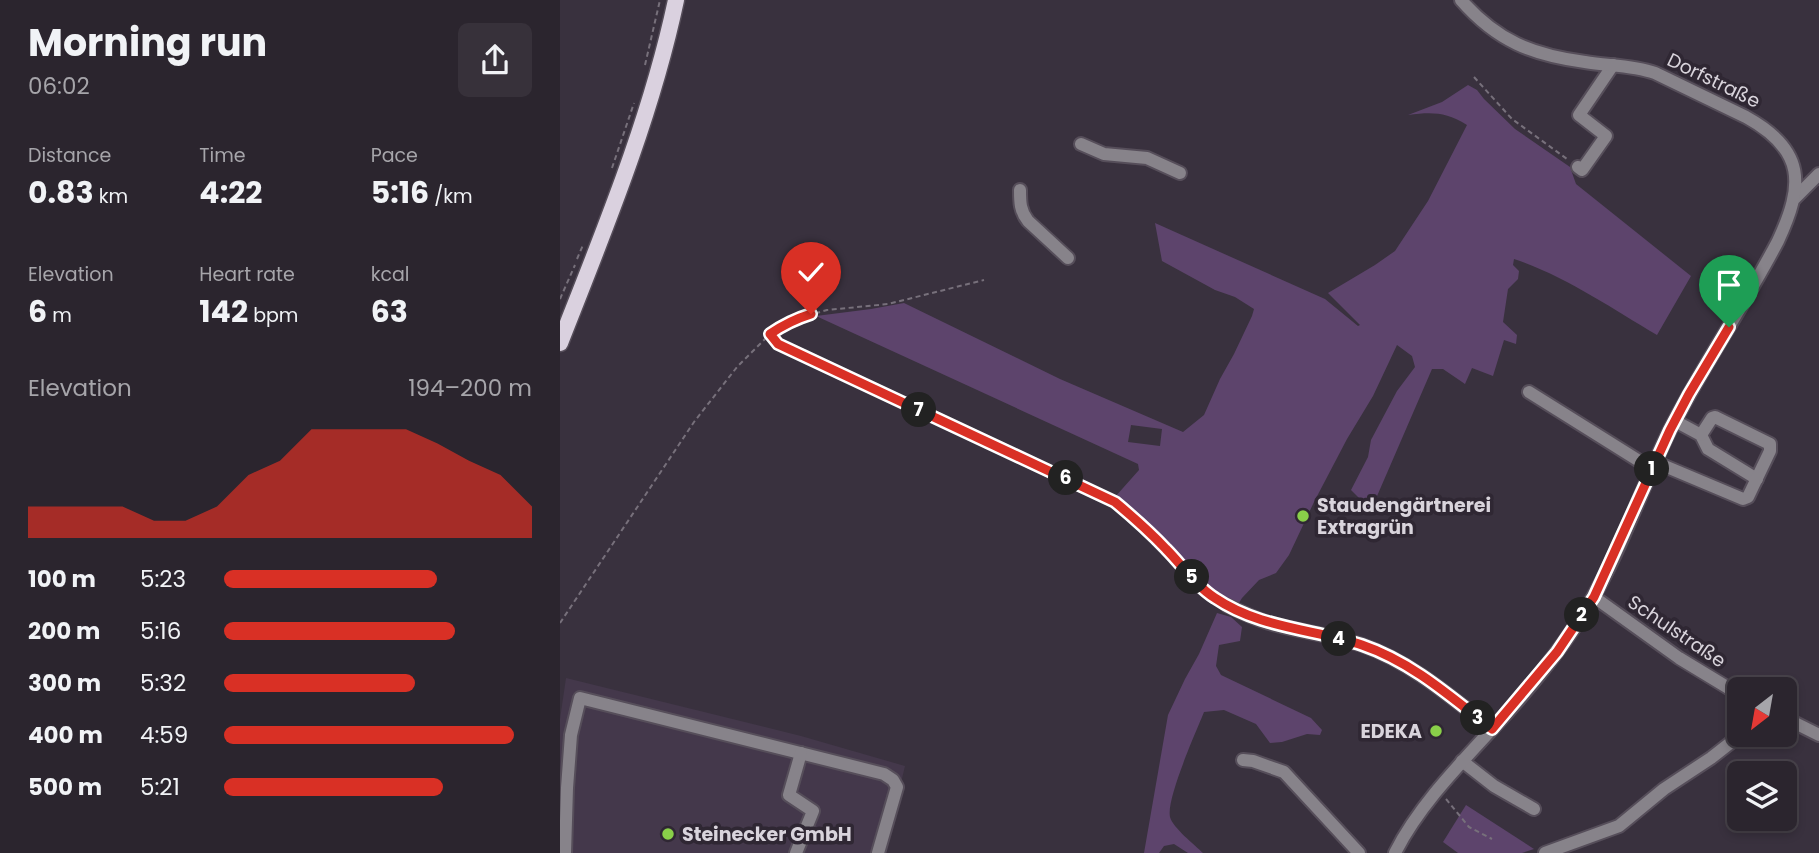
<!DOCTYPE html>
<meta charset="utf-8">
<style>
body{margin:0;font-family:Poppins,sans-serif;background:#37313a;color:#f1f3f6;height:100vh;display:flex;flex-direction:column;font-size:26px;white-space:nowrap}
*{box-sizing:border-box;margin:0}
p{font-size:23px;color:#a6a5aa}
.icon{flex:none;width:38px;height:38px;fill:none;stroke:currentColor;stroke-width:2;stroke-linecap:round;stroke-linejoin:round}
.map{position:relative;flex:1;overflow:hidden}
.side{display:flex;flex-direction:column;background:#2b252e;width:560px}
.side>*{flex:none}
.needle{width:46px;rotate:211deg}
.fabs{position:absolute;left:1167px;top:677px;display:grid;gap:14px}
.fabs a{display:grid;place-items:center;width:70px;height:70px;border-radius:10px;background:#2b252e;box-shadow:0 4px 10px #0003,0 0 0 2px #47424a;font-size:35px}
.pin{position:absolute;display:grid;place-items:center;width:60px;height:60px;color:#fff;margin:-72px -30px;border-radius:50% 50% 50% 0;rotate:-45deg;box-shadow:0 0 7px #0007}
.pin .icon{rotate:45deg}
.km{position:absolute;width:35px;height:35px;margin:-18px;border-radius:50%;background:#222;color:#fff;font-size:19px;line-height:35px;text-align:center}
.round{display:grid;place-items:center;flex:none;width:74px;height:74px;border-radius:10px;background:#37313a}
.headline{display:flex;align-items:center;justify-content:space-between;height:119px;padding:0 28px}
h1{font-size:38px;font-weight:700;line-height:52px}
.metrics{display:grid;grid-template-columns:repeat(3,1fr);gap:10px;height:119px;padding:7px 28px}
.metrics div{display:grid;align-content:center}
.metrics b{font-size:30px;font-weight:700}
.metrics small{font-size:19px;font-weight:400}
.metrics p{font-size:19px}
.chart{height:196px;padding:14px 28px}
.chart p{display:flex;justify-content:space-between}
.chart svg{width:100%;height:126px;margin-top:7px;fill:#d93025;opacity:.7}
ul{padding:0 28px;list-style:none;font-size:23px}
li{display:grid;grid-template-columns:112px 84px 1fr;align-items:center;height:52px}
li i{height:18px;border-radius:9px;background:#d93025}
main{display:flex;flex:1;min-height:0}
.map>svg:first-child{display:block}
.built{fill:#44384b}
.green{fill:#5d446c;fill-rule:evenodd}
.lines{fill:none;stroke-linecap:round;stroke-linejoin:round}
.minor-casing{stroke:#564e5a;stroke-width:16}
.major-casing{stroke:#564e5a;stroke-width:19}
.path{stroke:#77707b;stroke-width:2;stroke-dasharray:5 3.5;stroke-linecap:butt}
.minor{stroke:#87838a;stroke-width:12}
.major{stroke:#dad1df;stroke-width:16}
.route-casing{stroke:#fff;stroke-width:14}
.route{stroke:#d93025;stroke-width:9}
.poi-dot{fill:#89cf49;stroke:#2f2733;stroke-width:2.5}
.labels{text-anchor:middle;stroke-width:7;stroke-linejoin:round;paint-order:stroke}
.street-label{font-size:19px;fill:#d9d4dc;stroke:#2f2733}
.poi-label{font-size:19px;font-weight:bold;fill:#d9d4dc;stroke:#2f2733;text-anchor:start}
</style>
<main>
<section class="side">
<div class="headline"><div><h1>Morning run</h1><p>06:02</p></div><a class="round"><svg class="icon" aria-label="share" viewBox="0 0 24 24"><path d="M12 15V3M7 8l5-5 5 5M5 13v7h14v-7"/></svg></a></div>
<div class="metrics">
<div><p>Distance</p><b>0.83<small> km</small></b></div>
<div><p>Time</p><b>4:22</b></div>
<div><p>Pace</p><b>5:16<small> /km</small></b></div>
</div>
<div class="metrics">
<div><p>Elevation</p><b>6<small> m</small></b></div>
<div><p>Heart rate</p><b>142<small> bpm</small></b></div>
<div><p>kcal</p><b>63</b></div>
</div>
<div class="chart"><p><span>Elevation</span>194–200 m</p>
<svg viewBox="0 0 160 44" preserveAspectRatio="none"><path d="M0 44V33L10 33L20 33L30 33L40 38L50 38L60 33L70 22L80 17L90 6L100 6L110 6L120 6L130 11L140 17L150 22L160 33V44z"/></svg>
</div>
<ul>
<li><b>100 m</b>5:23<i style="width:69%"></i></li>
<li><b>200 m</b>5:16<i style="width:75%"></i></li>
<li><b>300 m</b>5:32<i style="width:62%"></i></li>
<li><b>400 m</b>4:59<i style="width:94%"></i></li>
<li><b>500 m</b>5:21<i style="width:71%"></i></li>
</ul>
</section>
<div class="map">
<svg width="1259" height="853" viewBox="0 0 1259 853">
<rect width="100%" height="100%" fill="#39313e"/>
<!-- built -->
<polygon class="built" points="6,678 241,736 345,766 324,853 0,853 0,719"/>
<!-- green -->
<g class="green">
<path d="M908,85l9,5 7,9 31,30 55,38 6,17 115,92 -34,59c-46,-27 -92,-59 -143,-76l-1,6 6,6 -1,8 -10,10 -5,33 14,13 -1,9 -12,-4 -11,36 -21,-8 -7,16 -22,-15h-11l-61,141 -20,-20 17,-33 3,-17 26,-49 18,-24 -3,-11 -15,-11 -24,51 -26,43 -33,63 -25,53 -13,18 -17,7 -17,18 -5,8 -27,-18 -75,-77 -20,-14 24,-27 -1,-6 -322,-148 55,-7 33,-6 156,76 123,53 21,-17 16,-36 14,-25 18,-38 2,-7 -19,-12 -20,-7 -53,-29 -7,-38 170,76 33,27 2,-1 -32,-32 47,-28 20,-14 33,-50 39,-76c-22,-13 -34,-13 -59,-10l34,-13zM571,425l31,4 -2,17 -32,-4z"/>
<path d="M657,613l14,4 11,10 -2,14 -21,4 -3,21 5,9 90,43 11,12 -2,5 -13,-1 -25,8 -12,1 -14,-19 -32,-14 -20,2c-8,20 -38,87 -34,105 3,11 25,28 33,36h-15l-14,-9 -10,2 -5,7h-15l24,-138 17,-36 14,-25z"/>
<polygon points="906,805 974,849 962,853 898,853 883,842"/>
</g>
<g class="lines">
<!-- minor casing -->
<g class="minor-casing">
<g id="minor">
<polyline points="521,144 544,154 587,158 620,173"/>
<polyline points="1018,167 1022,170 1046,136 1019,115 1053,65"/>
<path d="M460,190c0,12 0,21 8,31l40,37"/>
<polyline points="1235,198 1259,174"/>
<polyline points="969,392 1092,469"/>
<polyline points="1115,421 1141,435 1148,449 1197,479"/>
<polyline points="1095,462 1183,499 1188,497 1210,451 1210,444 1155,417 1152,418 1141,435"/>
<polyline points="1034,597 1119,658 1180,695"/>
<path d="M668,606c14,6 29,14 45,18 29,8 60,11 89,21 49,17 89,52 130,84"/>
<polyline points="1225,718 1259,735"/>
<polyline points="683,760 693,761 724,772 799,853"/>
<polyline points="902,761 934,786 974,809"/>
<polyline points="5,853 7,788 11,735 20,698 324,774 333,780 337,787 318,853"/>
<polyline points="236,853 253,811 229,795 241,753"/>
<path d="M835,853c23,-46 63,-87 98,-125 30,-32 58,-66 83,-103 40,-59 62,-130 94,-195 33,-65 74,-124 108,-189 26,-56 28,-91 -32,-124l-91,-44c-23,-8 -46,-7 -70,-11 -53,-7 -88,-21 -124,-62"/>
<polyline points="985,853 1059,826 1104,789 1151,758 1174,740 1180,733"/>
</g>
</g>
<!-- major casing -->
<g class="major-casing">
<path id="major" d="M0,343c44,-112 91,-225 116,-343"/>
</g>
<!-- path -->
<g class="path">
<polyline points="85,65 100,0"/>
<polyline points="914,77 952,119 1007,159"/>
<polyline points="52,168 74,103"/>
<polyline points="17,259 23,245"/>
<polyline points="0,299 15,265"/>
<polyline points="210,335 218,344 555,502 581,523 639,584 658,600"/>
<polyline points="0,623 134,422 177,367 208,336 236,319 267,310 328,304 424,280"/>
<polyline points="886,799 909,827 932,839"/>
</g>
<!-- minor -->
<use href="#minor" class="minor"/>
<!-- major -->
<use href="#major" class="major"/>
</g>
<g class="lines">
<!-- route casing -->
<g class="route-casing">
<path id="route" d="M251,314c-16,5 -28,11 -41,20l8,10 337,158c18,15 35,30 51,47 16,16 30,37 49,49 44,30 98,31 147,47 50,17 89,52 130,84l65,-77 37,-55 76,-167 19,-36 40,-67"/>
</g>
<!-- route -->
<use href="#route" class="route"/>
</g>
<!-- markers -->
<g class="poi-dot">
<circle cx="743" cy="516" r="7"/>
<circle cx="876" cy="731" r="7"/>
<circle cx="108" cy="834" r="7"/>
</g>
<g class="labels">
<!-- street labels -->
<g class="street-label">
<text transform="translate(1154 80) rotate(26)" y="7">Dorfstraße</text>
<text transform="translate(1117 631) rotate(34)" y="7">Schulstraße</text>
</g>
<!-- poi labels -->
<g class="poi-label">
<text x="757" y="512">Staudengärtnerei<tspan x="757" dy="22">Extragrün</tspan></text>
<text x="862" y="738" text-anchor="end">EDEKA</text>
<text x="122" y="841">Steinecker GmbH</text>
</g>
</g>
</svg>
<div class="fabs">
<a><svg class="needle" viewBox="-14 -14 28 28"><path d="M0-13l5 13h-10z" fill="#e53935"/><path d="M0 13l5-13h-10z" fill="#a6a5aa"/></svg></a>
<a><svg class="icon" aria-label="layers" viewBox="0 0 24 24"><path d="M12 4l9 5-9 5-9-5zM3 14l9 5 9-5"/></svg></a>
</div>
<div class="pin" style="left:1169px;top:327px;background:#1e9e55"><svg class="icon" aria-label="arrive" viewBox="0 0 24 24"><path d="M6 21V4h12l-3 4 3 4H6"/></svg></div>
<div class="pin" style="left:251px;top:314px;background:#d93025"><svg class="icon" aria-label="check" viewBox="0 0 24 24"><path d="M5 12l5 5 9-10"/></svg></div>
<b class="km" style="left:1092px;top:469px">1</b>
<b class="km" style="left:1022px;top:615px">2</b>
<b class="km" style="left:918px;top:718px">3</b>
<b class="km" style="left:779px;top:639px">4</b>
<b class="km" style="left:632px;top:577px">5</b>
<b class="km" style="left:506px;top:478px">6</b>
<b class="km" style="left:359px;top:410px">7</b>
</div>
</main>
